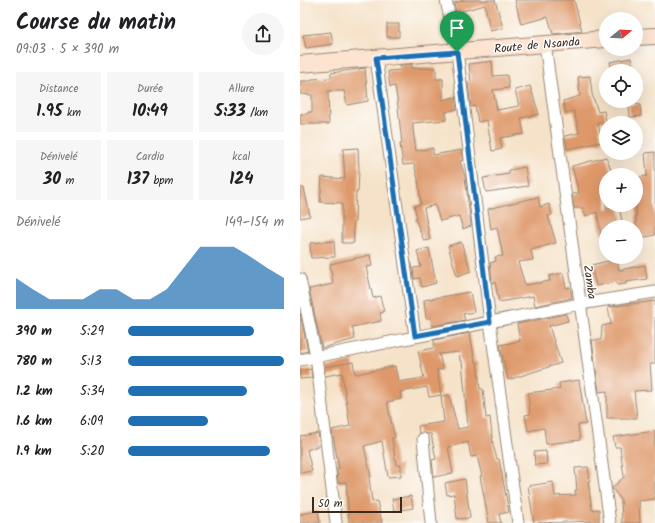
<!DOCTYPE html>
<html lang="fr">
<meta charset="utf-8">
<style>
body{margin:0;font-family:Kalam,sans-serif;background:#f6f6f6;color:#202124;height:100vh;display:flex;flex-direction:column;font-size:15px;white-space:nowrap}
*{box-sizing:border-box;margin:0}
p{font-size:13px;color:#757577}
.icon{flex:none;width:22px;height:22px;fill:none;stroke:currentColor;stroke-width:2;stroke-linecap:round;stroke-linejoin:round}
.map{position:relative;flex:1;overflow:hidden}
.details{display:flex;flex-direction:column;background:#fff;width:300px}
.details>*{flex:none}
.needle{width:26px;rotate:72deg}
.controls{position:absolute;left:299px;top:12px;display:grid;gap:8px}
.controls a{display:grid;place-items:center;width:44px;height:44px;border-radius:50%;background:#fff;box-shadow:0 4px 16px #0002;font-size:20px}
.scale{position:absolute;left:12px;bottom:10px;width:90px;box-sizing:border-box;padding-left:4px;border:2px solid #3b2a1e;border-top:0;font-size:11px;line-height:14px;white-space:nowrap;color:#3b2a1e;-webkit-text-stroke:3px #fff;paint-order:stroke}
.pin{position:absolute;display:grid;place-items:center;width:34px;height:34px;color:#fff;margin:-41px -17px;border-radius:50% 50% 50% 0;rotate:-45deg;box-shadow:0 0 4px #0007}
.pin .icon{rotate:45deg}
.round{display:grid;place-items:center;flex:none;width:42px;height:42px;border-radius:21px;background:#f6f6f6}
.overview{display:flex;align-items:center;justify-content:space-between;height:68px;padding:0 16px}
h1{font-size:22px;font-weight:700;line-height:30px}
.stats{display:grid;grid-template-columns:repeat(3,1fr);gap:6px;height:68px;padding:4px 16px}
.stats div{display:grid;align-content:center;border-radius:0px;background:#f6f6f6;text-align:center}
.stats b{font-size:17px;font-weight:700}
.stats small{font-size:11px;font-weight:400}
.stats p{font-size:11px}
.chart{height:112px;padding:8px 16px}
.chart p{display:flex;justify-content:space-between}
.chart svg{width:100%;height:72px;margin-top:4px;fill:#1f6fb2;opacity:.7}
ul{padding:0 16px;list-style:none;font-size:13px}
li{display:grid;grid-template-columns:64px 48px 1fr;align-items:center;height:30px}
li i{height:10px;border-radius:5px;background:#1f6fb2}
main{display:flex;flex:1;min-height:0}
.map>svg:first-child{display:block}
.building{fill:#de9869}
.lines{fill:none;stroke-linecap:round;stroke-linejoin:round}
.street-casing{stroke:#988673;stroke-width:13}
.secondary-casing{stroke:#988673;stroke-width:18}
.street{stroke:#fff;stroke-width:11}
.secondary{stroke:#fde4d1;stroke-width:16}
.route-casing{stroke:#fff;stroke-width:8}
.route{stroke:#1f6fb2;stroke-width:5}
.labels{text-anchor:middle;stroke-width:3;stroke-linejoin:round;paint-order:stroke}
.street-label{font-size:12px;fill:#3b2a1e;stroke:#fff}
</style>
<main>
<section class="details">
<div class="overview"><div><h1>Course du matin</h1><p>09:03 · 5 × 390 m</p></div><a class="round"><svg class="icon" aria-label="share" viewBox="0 0 24 24"><path d="M12 15V3M7 8l5-5 5 5M5 13v7h14v-7"/></svg></a></div>
<div class="stats">
<div><p>Distance</p><b>1.95<small> km</small></b></div>
<div><p>Durée</p><b>10:49</b></div>
<div><p>Allure</p><b>5:33<small> /km</small></b></div>
</div>
<div class="stats">
<div><p>Dénivelé</p><b>30<small> m</small></b></div>
<div><p>Cardio</p><b>137<small> bpm</small></b></div>
<div><p>kcal</p><b>124</b></div>
</div>
<div class="chart"><p><span>Dénivelé</span>149–154 m</p>
<svg viewBox="0 0 160 44" preserveAspectRatio="none"><path d="M0 44V25L10 32L20 38L30 38L40 38L50 32L60 32L70 38L80 38L90 32L100 19L110 6L120 6L130 6L140 12L150 19L160 25V44z"/></svg>
</div>
<ul>
<li><b>390 m</b>5:29<i style="width:81%"></i></li>
<li><b>780 m</b>5:13<i style="width:100%"></i></li>
<li><b>1.2 km</b>5:34<i style="width:76%"></i></li>
<li><b>1.6 km</b>6:09<i style="width:51%"></i></li>
<li><b>1.9 km</b>5:20<i style="width:91%"></i></li>
</ul>
</section>
<div class="map">
<svg width="355" height="523" viewBox="0 0 355 523">
<rect width="100%" height="100%" fill="#fff"/>
<filter id="ink" filterUnits="userSpaceOnUse"><feTurbulence type="fractalNoise" baseFrequency=".025" numOctaves="2"/><feDisplacementMap in="SourceGraphic" scale="8" xChannelSelector="R" yChannelSelector="G"/><feConvolveMatrix kernelMatrix="1 2 1 2 8 2 1 2 1" color-interpolation-filters="sRGB"/></filter>
<filter id="wash" filterUnits="userSpaceOnUse"><feTurbulence type="fractalNoise" baseFrequency=".012" numOctaves="4" result="noise"/><feDisplacementMap in="SourceGraphic" scale="16" xChannelSelector="R" yChannelSelector="G"/><feGaussianBlur stdDeviation="0.9" result="paint"/><feColorMatrix in="noise" values="0 0 0 0 0 0 0 0 0 0 0 0 0 0 0 0 0 1.4 0 .05"/><feComposite in="paint" operator="in"/></filter>
<g filter="url(#wash)">
<rect width="100%" height="100%" fill="#f5e2c8"/>
<g id="blocks">
<!-- building -->
<g class="building">
<polygon points="164,0 195,0 203,28 190,31 185,5 162,11 164,17 157,18 154,3"/>
<polygon points="215,0 274,0 282,31 253,34 248,17 221,24"/>
<rect x="87" y="24" width="12" height="13"/>
<polygon points="31,32 33,44 6,48 3,35"/>
<polygon points="331,58 333,70 312,71 310,62"/>
<polygon points="192,61 193,76 207,75 209,88 193,90 197,110 219,106 215,90 230,86 239,114 221,118 224,134 200,138 202,149 192,151 187,120 178,122 175,106 171,107 168,82 171,81 169,64"/>
<polygon points="112,64 112,68 136,68 136,79 143,79 143,100 155,97 157,109 146,112 146,120 113,123 113,129 116,151 133,148 133,155 161,150 163,160 160,161 165,177 171,226 163,229 159,216 140,221 135,205 124,208 130,240 124,241 115,218 117,218 114,206 121,204 118,179 114,164 103,165 100,144 102,144 97,98 95,86 90,87 88,71 101,70 100,65"/>
<polygon points="65,68 68,101 47,105 44,91 28,91 29,124 0,124 0,114 8,114 8,112 12,112 12,95 0,94 0,81 12,81 12,79 31,78 31,73"/>
<polygon points="290,76 292,94 298,112 304,111 306,121 298,123 302,142 267,149 265,136 279,133 274,111 266,113 263,101 280,96 278,77"/>
<polygon points="340,104 341,116 330,117 329,105"/>
<polygon points="58,148 59,170 58,192 56,192 55,222 53,222 54,243 42,243 42,203 20,202 22,177 45,179 43,149"/>
<polygon points="355,152 355,235 336,239 336,178 347,176 345,153"/>
<polygon points="306,157 313,175 306,175 306,209 319,206 323,227 306,227 306,234 301,234 297,212 286,216 283,208 274,208 272,194 279,193 272,166"/>
<polygon points="225,167 228,186 186,192 183,178 209,174 209,170"/>
<polygon points="0,188 4,188 10,216 0,218"/>
<polygon points="238,197 240,207 249,204 252,215 248,216 256,243 231,250 233,260 218,262 225,285 250,281 249,276 263,273 266,288 270,287 272,298 235,306 233,296 199,302 195,282 192,283 190,263 196,261 195,257 203,256 197,227 191,229 188,209"/>
<polygon points="34,241 35,257 11,258 10,243"/>
<polygon points="161,242 171,271 157,276 148,246"/>
<polygon points="129,248 136,283 122,287 120,278 114,279 113,268 121,267 117,251"/>
<polygon points="70,255 72,266 66,267 73,298 80,296 84,312 80,313 81,321 52,327 55,339 22,348 9,289 33,284 30,264"/>
<polygon points="317,259 319,270 345,265 347,279 326,282 326,284 317,285 317,282 296,286 291,265"/>
<polygon points="170,292 174,312 163,314 165,320 132,326 131,318 126,318 124,300"/>
<polygon points="355,301 355,364 350,364 352,390 334,391 337,418 307,418 307,391 299,392 292,340 301,340 302,326 311,324 308,307"/>
<polygon points="0,313 8,351 0,353"/>
<polygon points="266,314 268,321 249,326 261,363 208,380 200,345 220,341 217,324"/>
<polygon points="170,333 175,362 177,362 180,389 183,389 186,418 190,417 193,445 197,459 199,459 209,512 199,514 201,523 189,523 180,476 182,476 177,456 171,457 168,442 148,447 153,473 134,477 132,460 136,459 131,434 119,433 118,426 144,422 141,396 149,395 158,429 168,427 162,361 160,361 159,352 139,354 143,369 137,370 141,395 129,397 127,387 100,392 101,399 87,402 95,438 92,438 96,465 101,465 101,476 88,477 82,441 64,446 71,477 69,477 72,502 77,501 82,523 49,523 46,482 38,483 37,469 39,469 32,430 50,426 42,373 25,376 24,367 53,362 55,373 57,374 95,366 98,382 124,378 118,351 134,348 134,340"/>
<polygon points="11,369 12,378 0,379 0,371"/>
<polygon points="279,380 286,424 278,425 280,440 246,444 244,428 228,431 225,415 230,414 228,393 260,389 259,383"/>
<polygon points="355,431 355,499 339,501 340,523 322,523 321,500 312,488 324,477 320,447 315,447 313,437"/>
<polygon points="18,433 20,445 7,450 12,471 0,473 0,436"/>
<polygon points="246,451 247,464 235,465 234,452"/>
<polygon points="288,467 290,481 288,481 292,510 299,509 299,521 234,523 228,486 253,482 255,496 276,495 275,490 277,490 275,468"/>
<polygon points="165,479 170,518 157,519 154,494 147,495 145,483"/>
<polygon points="111,496 113,508 94,511 92,499"/>
<polygon points="18,511 20,523 0,523 0,514"/>
</g>
</g>
</g>
<g filter="url(#ink)">
<use href="#blocks" fill-opacity="0" stroke="#988673" stroke-width="1"/>
<g class="lines">
<!-- street casing -->
<g class="street-casing">
<g id="street">
<polyline points="146,0 157,52 190,322 218,523"/>
<polyline points="245,44 310,523"/>
<polyline points="76,58 115,336"/>
<polyline points="0,279 16,356 36,523"/>
<polyline points="0,360 280,304 355,292"/>
<polyline points="123,439 131,523"/>
</g>
</g>
<!-- secondary casing -->
<g class="secondary-casing">
<g id="secondary">
<polyline points="336,37 355,36"/>
<polyline points="0,64 306,39"/>
</g>
</g>
<!-- street -->
<use href="#street" class="street"/>
<!-- secondary -->
<use href="#secondary" class="secondary"/>
</g>
</g>
<g class="lines" filter="url(#ink)">
<!-- route casing -->
<g class="route-casing">
<polygon id="route" points="157,52 190,322 115,336 76,58"/>
</g>
<!-- route -->
<use href="#route" class="route"/>
</g>
<g class="labels">
<!-- street labels -->
<g class="street-label">
<text transform="translate(237 45) rotate(-5)" y="4">Route de Nsanda</text>
<text transform="translate(290 282) rotate(82)" y="4">Zamba</text>
</g>
</g>
</svg>
<div class="controls">
<a><svg class="needle" viewBox="-14 -14 28 28"><path d="M0-13l5 13h-10z" fill="#e53935"/><path d="M0 13l5-13h-10z" fill="#757577"/></svg></a>
<a><svg class="icon" aria-label="locate" viewBox="0 0 24 24"><circle cx="12" cy="12" r="6"/><path d="M12 2v4M12 18v4M2 12h4M18 12h4"/></svg></a>
<a><svg class="icon" aria-label="layers" viewBox="0 0 24 24"><path d="M12 4l9 5-9 5-9-5zM3 14l9 5 9-5"/></svg></a>
<a>+</a>
<a>−</a>
</div>
<div class="scale">50 m</div>
<div class="pin" style="left:157px;top:52px;background:#1e9e55"><svg class="icon" aria-label="arrive" viewBox="0 0 24 24"><path d="M6 21V4h12l-3 4 3 4H6"/></svg></div>
</div>
</main>
